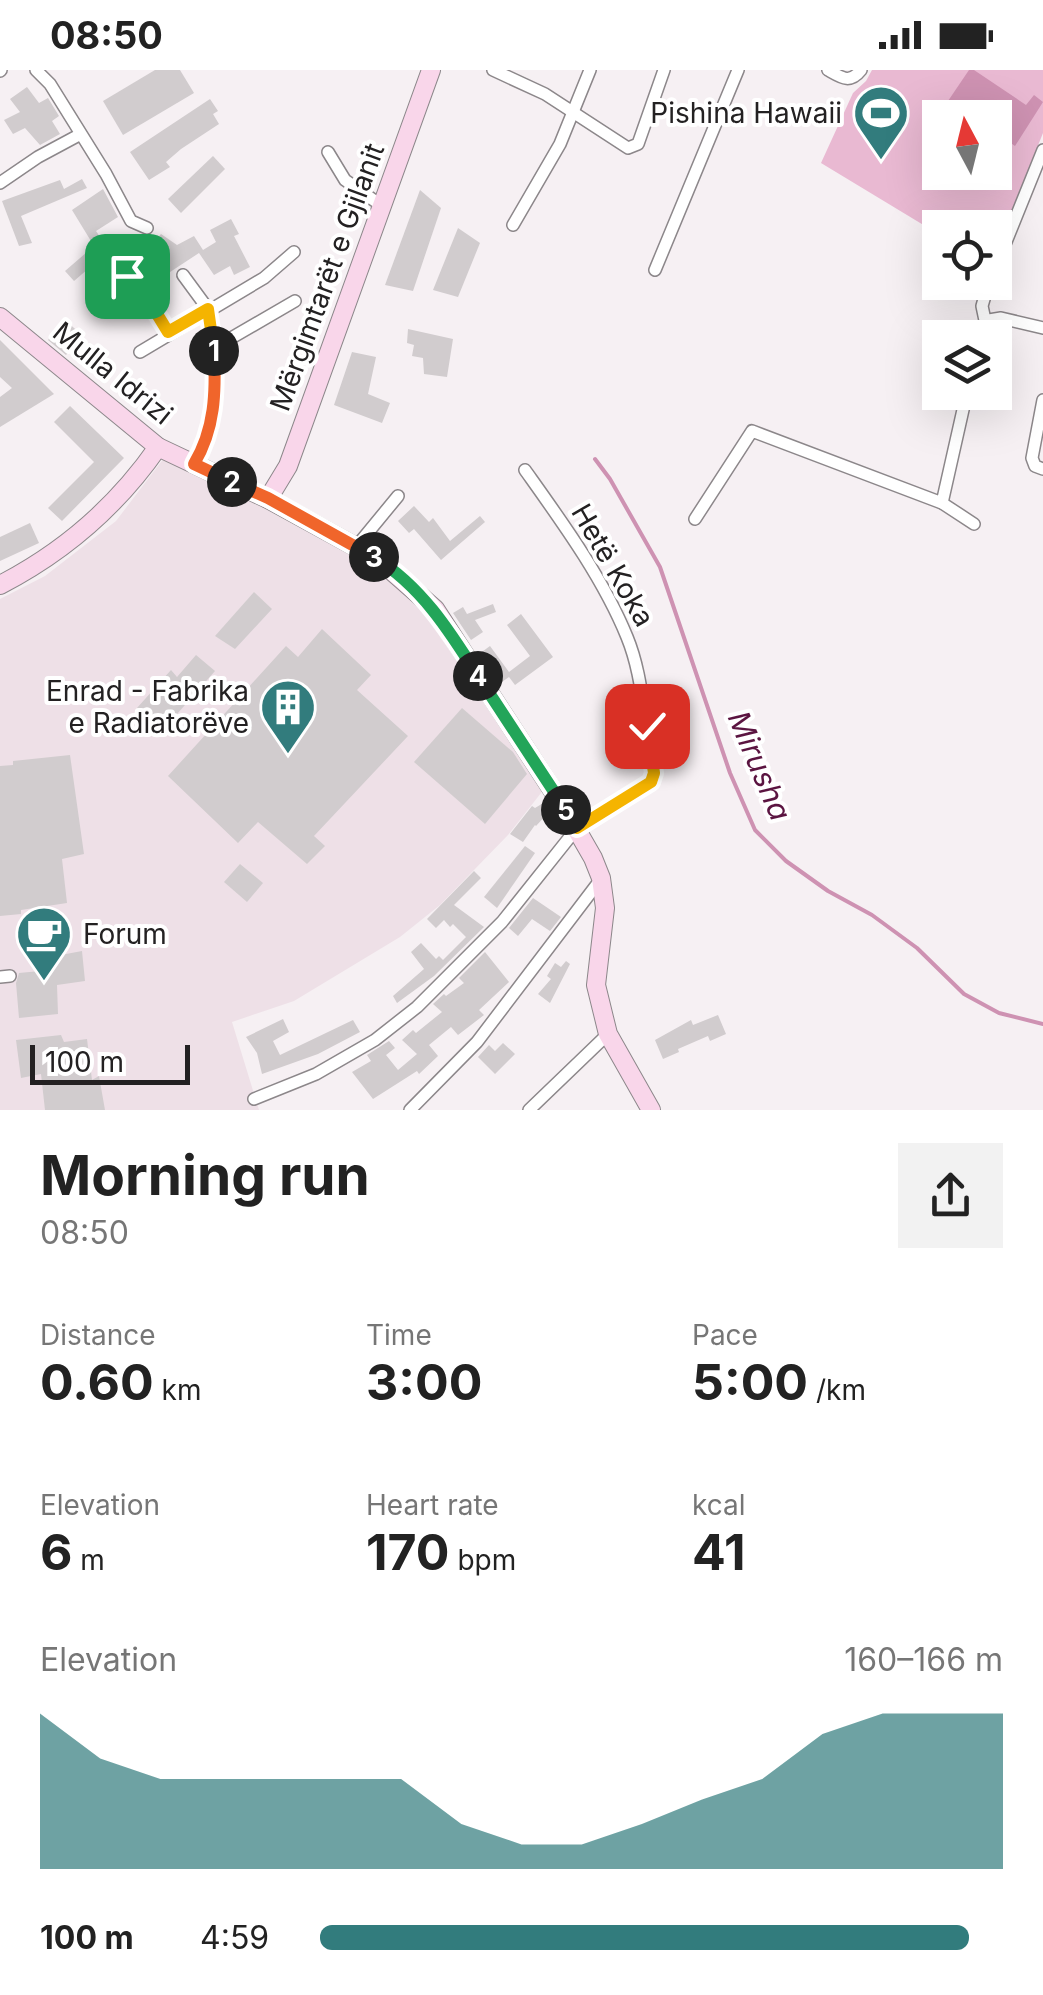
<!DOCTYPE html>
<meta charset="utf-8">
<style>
body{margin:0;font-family:Inter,sans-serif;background:#f2f2f2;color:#222;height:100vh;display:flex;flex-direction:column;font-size:38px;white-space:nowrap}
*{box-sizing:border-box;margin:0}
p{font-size:32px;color:#767676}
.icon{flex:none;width:55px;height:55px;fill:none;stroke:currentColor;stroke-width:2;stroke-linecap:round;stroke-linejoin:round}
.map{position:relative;height:1040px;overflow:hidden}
.drawer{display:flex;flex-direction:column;background:#fff;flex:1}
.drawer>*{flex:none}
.needle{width:65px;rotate:353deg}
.controls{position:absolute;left:922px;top:30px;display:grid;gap:20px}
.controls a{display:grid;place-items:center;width:90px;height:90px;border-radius:0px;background:#fff;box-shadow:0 10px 40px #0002;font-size:50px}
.scale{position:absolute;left:30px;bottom:25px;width:160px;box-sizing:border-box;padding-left:10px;border:5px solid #232122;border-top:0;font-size:28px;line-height:35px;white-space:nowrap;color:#232122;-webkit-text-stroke:8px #fff;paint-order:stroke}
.pin{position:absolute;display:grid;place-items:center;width:85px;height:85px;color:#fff;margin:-42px;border-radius:20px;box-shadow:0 5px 15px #0006}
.km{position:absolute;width:50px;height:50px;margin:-25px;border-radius:50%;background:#222;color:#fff;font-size:28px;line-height:50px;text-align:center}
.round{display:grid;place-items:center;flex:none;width:105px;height:105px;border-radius:0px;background:#f2f2f2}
.overview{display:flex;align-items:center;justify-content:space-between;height:170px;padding:0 40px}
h1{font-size:55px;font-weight:700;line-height:75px}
.metrics{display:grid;grid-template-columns:repeat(3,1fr);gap:15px;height:170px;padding:10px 40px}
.metrics div{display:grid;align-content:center}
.metrics b{font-size:50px;font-weight:700}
.metrics small{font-size:28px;font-weight:400}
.metrics p{font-size:28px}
.chart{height:280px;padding:20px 40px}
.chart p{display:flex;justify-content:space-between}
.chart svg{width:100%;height:180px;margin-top:10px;fill:#327c7d;opacity:.7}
ul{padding:0 40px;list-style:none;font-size:32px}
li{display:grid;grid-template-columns:160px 120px 1fr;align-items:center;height:75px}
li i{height:25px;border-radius:12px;background:#327c7d}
.status{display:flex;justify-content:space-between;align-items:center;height:70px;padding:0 50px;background:#fff;direction:ltr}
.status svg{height:28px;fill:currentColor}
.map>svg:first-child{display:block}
.built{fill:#eee0e7}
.green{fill:#e9b9d2;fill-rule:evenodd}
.water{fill:#ce92b2}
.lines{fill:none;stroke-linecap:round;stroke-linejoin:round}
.stream{stroke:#ce92b2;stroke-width:4}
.building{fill:#d1ccce}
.street-casing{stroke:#8c878a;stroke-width:14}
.secondary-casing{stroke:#8c878a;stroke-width:20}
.street{stroke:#fff;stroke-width:11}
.secondary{stroke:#f9d6ea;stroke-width:18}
.split-1-casing{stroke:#fff;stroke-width:20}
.split-2-casing{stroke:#fff;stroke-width:20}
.split-3-casing{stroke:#fff;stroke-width:20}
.split-4-casing{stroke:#fff;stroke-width:20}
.split-5-casing{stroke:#fff;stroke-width:20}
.split-6-casing{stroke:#fff;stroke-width:20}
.split-1{stroke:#f5b400;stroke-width:12}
.split-2{stroke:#f0652b;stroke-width:12}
.split-3{stroke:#f0652b;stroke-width:12}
.split-4{stroke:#22a559;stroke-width:12}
.split-5{stroke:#22a559;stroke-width:12}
.split-6{stroke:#f5b400;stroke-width:12}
.labels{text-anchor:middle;stroke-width:8;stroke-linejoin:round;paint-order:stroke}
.poi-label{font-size:28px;fill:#232122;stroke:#fff;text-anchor:end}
.street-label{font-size:28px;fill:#232122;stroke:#fff}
.water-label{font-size:30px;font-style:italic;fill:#5b1441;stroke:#fff}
</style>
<div class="status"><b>08:50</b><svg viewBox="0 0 49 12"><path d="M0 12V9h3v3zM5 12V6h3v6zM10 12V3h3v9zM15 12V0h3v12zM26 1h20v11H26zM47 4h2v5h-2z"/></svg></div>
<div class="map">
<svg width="1043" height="1040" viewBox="0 0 1043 1040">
<rect width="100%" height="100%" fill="#f6f0f3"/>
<!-- built -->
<polygon class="built" points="167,384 406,510 546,709 541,723 508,765 440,835 400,867 294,931 232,952 259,1040 0,1040 0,529 45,506 116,451"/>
<!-- green -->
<path class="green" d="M872,0h171v63l-48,119v-24h-55v7l-119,-72 32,-70 13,-12zM940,48h55v54h-55z"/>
<!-- water -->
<polygon class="water" points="969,0 974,0 1026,35 1034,25 1043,32 1015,76 995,62 995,48 973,47 948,31"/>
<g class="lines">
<!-- stream -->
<polyline class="stream" points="595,389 610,409 660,497 730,703 755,760 786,791 828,821 872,845 917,878 964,924 999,943 1043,954"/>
</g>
<!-- building -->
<g class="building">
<polygon points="155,0 180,0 194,23 123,65 103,31"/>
<polygon points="27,17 39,33 48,28 59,46 52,51 60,64 40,75 25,58 13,64 4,50 20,42 10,29"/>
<polygon points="210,29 218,41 213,44 219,54 181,79 166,92 170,97 149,110 130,82"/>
<polygon points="213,86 225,99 181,143 168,129"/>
<polygon points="82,109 87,118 21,146 32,173 19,176 2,131 60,110 64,119"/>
<polygon points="103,119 118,147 96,161 121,198 108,206 96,192 74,211 65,201 94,176 72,140"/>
<polygon points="420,120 441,138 413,221 385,215"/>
<polygon points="231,149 239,164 234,166 250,197 234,205 230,196 214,205 199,183 167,204 151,176 154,172 137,185 127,173 138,164 151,166 155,171 161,164 177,175 194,166 203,180 216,172 210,160"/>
<polygon points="458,158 480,173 458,227 433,220"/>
<polygon points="65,250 83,266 66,285 48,270"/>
<polygon points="408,259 453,269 447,307 424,304 423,288 412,286 414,275 407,273"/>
<polygon points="0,270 54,324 0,357 0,327 12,318 0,307"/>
<polygon points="352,282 376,287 368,324 390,333 382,353 334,335"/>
<polygon points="70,336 124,388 62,451 48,438 94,392 54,352"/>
<polygon points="414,436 429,452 433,448 450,471 480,446 485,452 441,490 414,459 409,463 398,451"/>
<polygon points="30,453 39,473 0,491 0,467"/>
<polygon points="254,522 272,539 235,579 215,566"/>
<polygon points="493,534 496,542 475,550 483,562 471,570 453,543 463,537 467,544"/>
<polygon points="521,544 553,587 515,615 509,607 499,614 479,584 490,576 509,602 530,586 507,555"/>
<polygon points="322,559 371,605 357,620 408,666 314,766 325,776 307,794 258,752 238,773 168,706 286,576 298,587"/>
<polygon points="196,585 215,601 162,661 137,638 171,600 177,607"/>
<polygon points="462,638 513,682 527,704 485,754 414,692"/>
<polygon points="70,685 84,784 62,789 67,833 21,840 21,844 0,846 0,696 13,695 13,691"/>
<polygon points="545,732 558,752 552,754 547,744 536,756 535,755 523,772 510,764 532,736 535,738"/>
<polygon points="525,776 535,783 497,838 484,827"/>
<polygon points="240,794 263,813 247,832 224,812"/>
<polygon points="474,801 481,808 454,835 484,857 434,906 397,933 393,926 424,899 411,882 421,873 436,889 439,886 443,890 466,867 453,854 450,857 444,850 436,858 427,849"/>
<polygon points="533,828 561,847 550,861 532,849 518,866 509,858"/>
<polygon points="82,881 85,911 57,915 58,944 19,948 16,913 19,903 40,901 45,888"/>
<polygon points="485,882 509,912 479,940 484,945 458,965 451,957 429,975 438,986 419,1004 417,1001 373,1029 352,1002 371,991 367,985 389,971 395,978 386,985 398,1000 417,984 402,970 413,960 416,963 442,942 433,934 444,924 446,926 464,913 459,908"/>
<polygon points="566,891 570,894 550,933 538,924 551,909 547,906 555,893 561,897"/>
<polygon points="718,945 726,964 710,971 708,966 678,979 679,982 663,989 655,970 691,950 693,955"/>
<polygon points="283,949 289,962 273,971 280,985 353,950 360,962 318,984 262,1004 257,983 246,967"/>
<polygon points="61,965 64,972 87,969 92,1010 99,1006 105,1040 45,1040 41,1004 21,1008 16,970"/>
<polygon points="503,973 515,984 495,1004 478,987 489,975 495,981"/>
</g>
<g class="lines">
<!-- street casing -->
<g class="street-casing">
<g id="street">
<polyline points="36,0 50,14 106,104 131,151 147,158"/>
<polyline points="493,0 545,24 628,78 638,74 664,0"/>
<path d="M828,0c14,8 22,14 33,0"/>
<polyline points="0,1 1,0"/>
<polyline points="328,82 345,110 382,136"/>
<polyline points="0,113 38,87 79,65"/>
<polyline points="513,155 560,74 590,0"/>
<polyline points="995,199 1043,80"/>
<polyline points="655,200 738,0"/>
<polyline points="183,205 208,239 214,278 212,356 207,372 194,395"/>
<polyline points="96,223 127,207 135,208 169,263"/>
<polyline points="986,255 982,236 989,212"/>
<polyline points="980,268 989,250 1001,248 1043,258"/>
<polyline points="214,278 295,231"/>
<polyline points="140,282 264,208 294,182"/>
<polyline points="1043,330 1032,388 1035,396 1043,399"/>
<polyline points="942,433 974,454"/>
<polyline points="695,449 752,361 942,433 967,322"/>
<polyline points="356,477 398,426"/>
<polyline points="0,907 10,906"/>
<path d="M254,1029l62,-25 59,-34 42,-33 85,-85 75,-94 74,-47c7,-16 -1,-36 -4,-53 -5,-31 -8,-62 -20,-91 -24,-59 -65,-115 -102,-167"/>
<polyline points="410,1040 477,972 601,809"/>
<polyline points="529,1040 608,964"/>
</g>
</g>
<!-- secondary casing -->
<g class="secondary-casing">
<g id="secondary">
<polyline points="0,247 158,377 268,429 378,489 435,539 566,741 593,788 601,808 605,838 596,915 608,964 651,1040"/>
<polyline points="268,429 288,396 431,0"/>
<path d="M0,515c64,-33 117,-79 158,-138"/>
</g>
</g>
<!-- street -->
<use href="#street" class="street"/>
<!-- secondary -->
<use href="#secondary" class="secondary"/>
</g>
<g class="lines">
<!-- split-1 casing -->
<g class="split-1-casing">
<polyline id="split-1" points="127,206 135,208 168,262 208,239 214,281"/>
</g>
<!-- split-2 casing -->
<g class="split-2-casing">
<path id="split-2" d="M214,281c2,41 1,78 -20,113l38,18"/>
</g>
<!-- split-3 casing -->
<g class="split-3-casing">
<polyline id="split-3" points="232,412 268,428 374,487"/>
</g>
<!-- split-4 casing -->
<g class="split-4-casing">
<path id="split-4" d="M374,487c47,29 75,73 104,119"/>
</g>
<!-- split-5 casing -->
<g class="split-5-casing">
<polyline id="split-5" points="478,606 566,740"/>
</g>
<!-- split-6 casing -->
<g class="split-6-casing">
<polyline id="split-6" points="566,740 577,758 651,712 654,703 647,656"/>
</g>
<!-- split-1 -->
<use href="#split-1" class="split-1"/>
<!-- split-2 -->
<use href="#split-2" class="split-2"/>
<!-- split-3 -->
<use href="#split-3" class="split-3"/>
<!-- split-4 -->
<use href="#split-4" class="split-4"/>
<!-- split-5 -->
<use href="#split-5" class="split-5"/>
<!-- split-6 -->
<use href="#split-6" class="split-6"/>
</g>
<!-- icons -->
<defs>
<g id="stadium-pin" transform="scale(2.875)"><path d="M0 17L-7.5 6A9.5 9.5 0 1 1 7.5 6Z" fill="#327c7d" stroke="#fff"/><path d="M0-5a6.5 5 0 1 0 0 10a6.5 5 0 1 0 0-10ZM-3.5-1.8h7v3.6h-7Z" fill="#fff"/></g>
<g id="building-pin" transform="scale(2.875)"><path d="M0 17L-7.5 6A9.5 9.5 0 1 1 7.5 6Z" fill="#327c7d" stroke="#fff"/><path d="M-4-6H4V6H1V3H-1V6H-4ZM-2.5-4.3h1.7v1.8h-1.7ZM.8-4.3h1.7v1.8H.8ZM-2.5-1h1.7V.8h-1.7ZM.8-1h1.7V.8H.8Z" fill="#fff"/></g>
<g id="cafe-pin" transform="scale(2.875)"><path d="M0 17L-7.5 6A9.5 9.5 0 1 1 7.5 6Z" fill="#327c7d" stroke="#fff"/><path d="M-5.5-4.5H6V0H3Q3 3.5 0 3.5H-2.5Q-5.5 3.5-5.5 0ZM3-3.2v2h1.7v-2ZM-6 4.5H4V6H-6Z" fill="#fff"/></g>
</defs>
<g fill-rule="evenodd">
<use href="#stadium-pin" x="881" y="43"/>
<use href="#building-pin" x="288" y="637"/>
<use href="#cafe-pin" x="44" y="864"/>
</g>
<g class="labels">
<!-- poi labels -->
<g class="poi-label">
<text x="842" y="53">Pishina Hawaii</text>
<text x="249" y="631">Enrad - Fabrika<tspan x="249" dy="32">e Radiatorëve</tspan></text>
<text x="83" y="874" text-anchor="start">Forum</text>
</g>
<!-- street labels -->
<g class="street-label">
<text transform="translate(327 207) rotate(-70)" y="10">Mërgimtarët e Gjilanit</text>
<text transform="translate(113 303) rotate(39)" y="10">Mulla Idrizi</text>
<text transform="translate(613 495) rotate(60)" y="10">Hetë Koka</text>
</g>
<!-- water labels -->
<g class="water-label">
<text transform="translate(759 696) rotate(67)" y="10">Mirusha</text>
</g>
</g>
</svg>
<div class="controls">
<a><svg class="needle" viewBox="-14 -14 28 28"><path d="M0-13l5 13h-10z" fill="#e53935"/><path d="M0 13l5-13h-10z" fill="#767676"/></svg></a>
<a><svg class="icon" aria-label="locate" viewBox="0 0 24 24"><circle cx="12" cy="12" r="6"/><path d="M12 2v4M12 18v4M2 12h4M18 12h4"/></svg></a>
<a><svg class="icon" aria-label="layers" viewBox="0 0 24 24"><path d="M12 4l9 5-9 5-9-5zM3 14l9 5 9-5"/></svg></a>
</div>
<div class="scale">100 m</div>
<div class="pin" style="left:127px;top:206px;background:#1e9e55"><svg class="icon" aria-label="arrive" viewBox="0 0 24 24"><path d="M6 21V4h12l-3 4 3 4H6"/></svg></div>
<div class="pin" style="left:647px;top:656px;background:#d93025"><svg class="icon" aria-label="check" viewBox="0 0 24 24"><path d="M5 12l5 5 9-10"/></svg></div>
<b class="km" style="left:214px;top:281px">1</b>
<b class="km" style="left:232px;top:412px">2</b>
<b class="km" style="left:374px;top:487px">3</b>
<b class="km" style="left:478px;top:606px">4</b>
<b class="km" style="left:566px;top:740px">5</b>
</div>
<section class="drawer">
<div class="overview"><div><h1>Morning run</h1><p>08:50</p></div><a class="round"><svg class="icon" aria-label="share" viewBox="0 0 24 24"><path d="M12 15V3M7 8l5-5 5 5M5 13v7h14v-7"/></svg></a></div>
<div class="metrics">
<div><p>Distance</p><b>0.60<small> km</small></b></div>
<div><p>Time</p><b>3:00</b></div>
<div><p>Pace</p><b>5:00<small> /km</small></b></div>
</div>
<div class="metrics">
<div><p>Elevation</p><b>6<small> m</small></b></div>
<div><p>Heart rate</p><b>170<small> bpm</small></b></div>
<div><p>kcal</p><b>41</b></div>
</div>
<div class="chart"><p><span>Elevation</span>160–166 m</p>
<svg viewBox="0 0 160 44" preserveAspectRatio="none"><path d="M0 44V6L10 17L20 22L30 22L40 22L50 22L60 22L70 33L80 38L90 38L100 33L110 27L120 22L130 11L140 6L150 6L160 6V44z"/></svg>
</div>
<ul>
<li><b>100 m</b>4:59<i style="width:95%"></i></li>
</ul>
</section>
